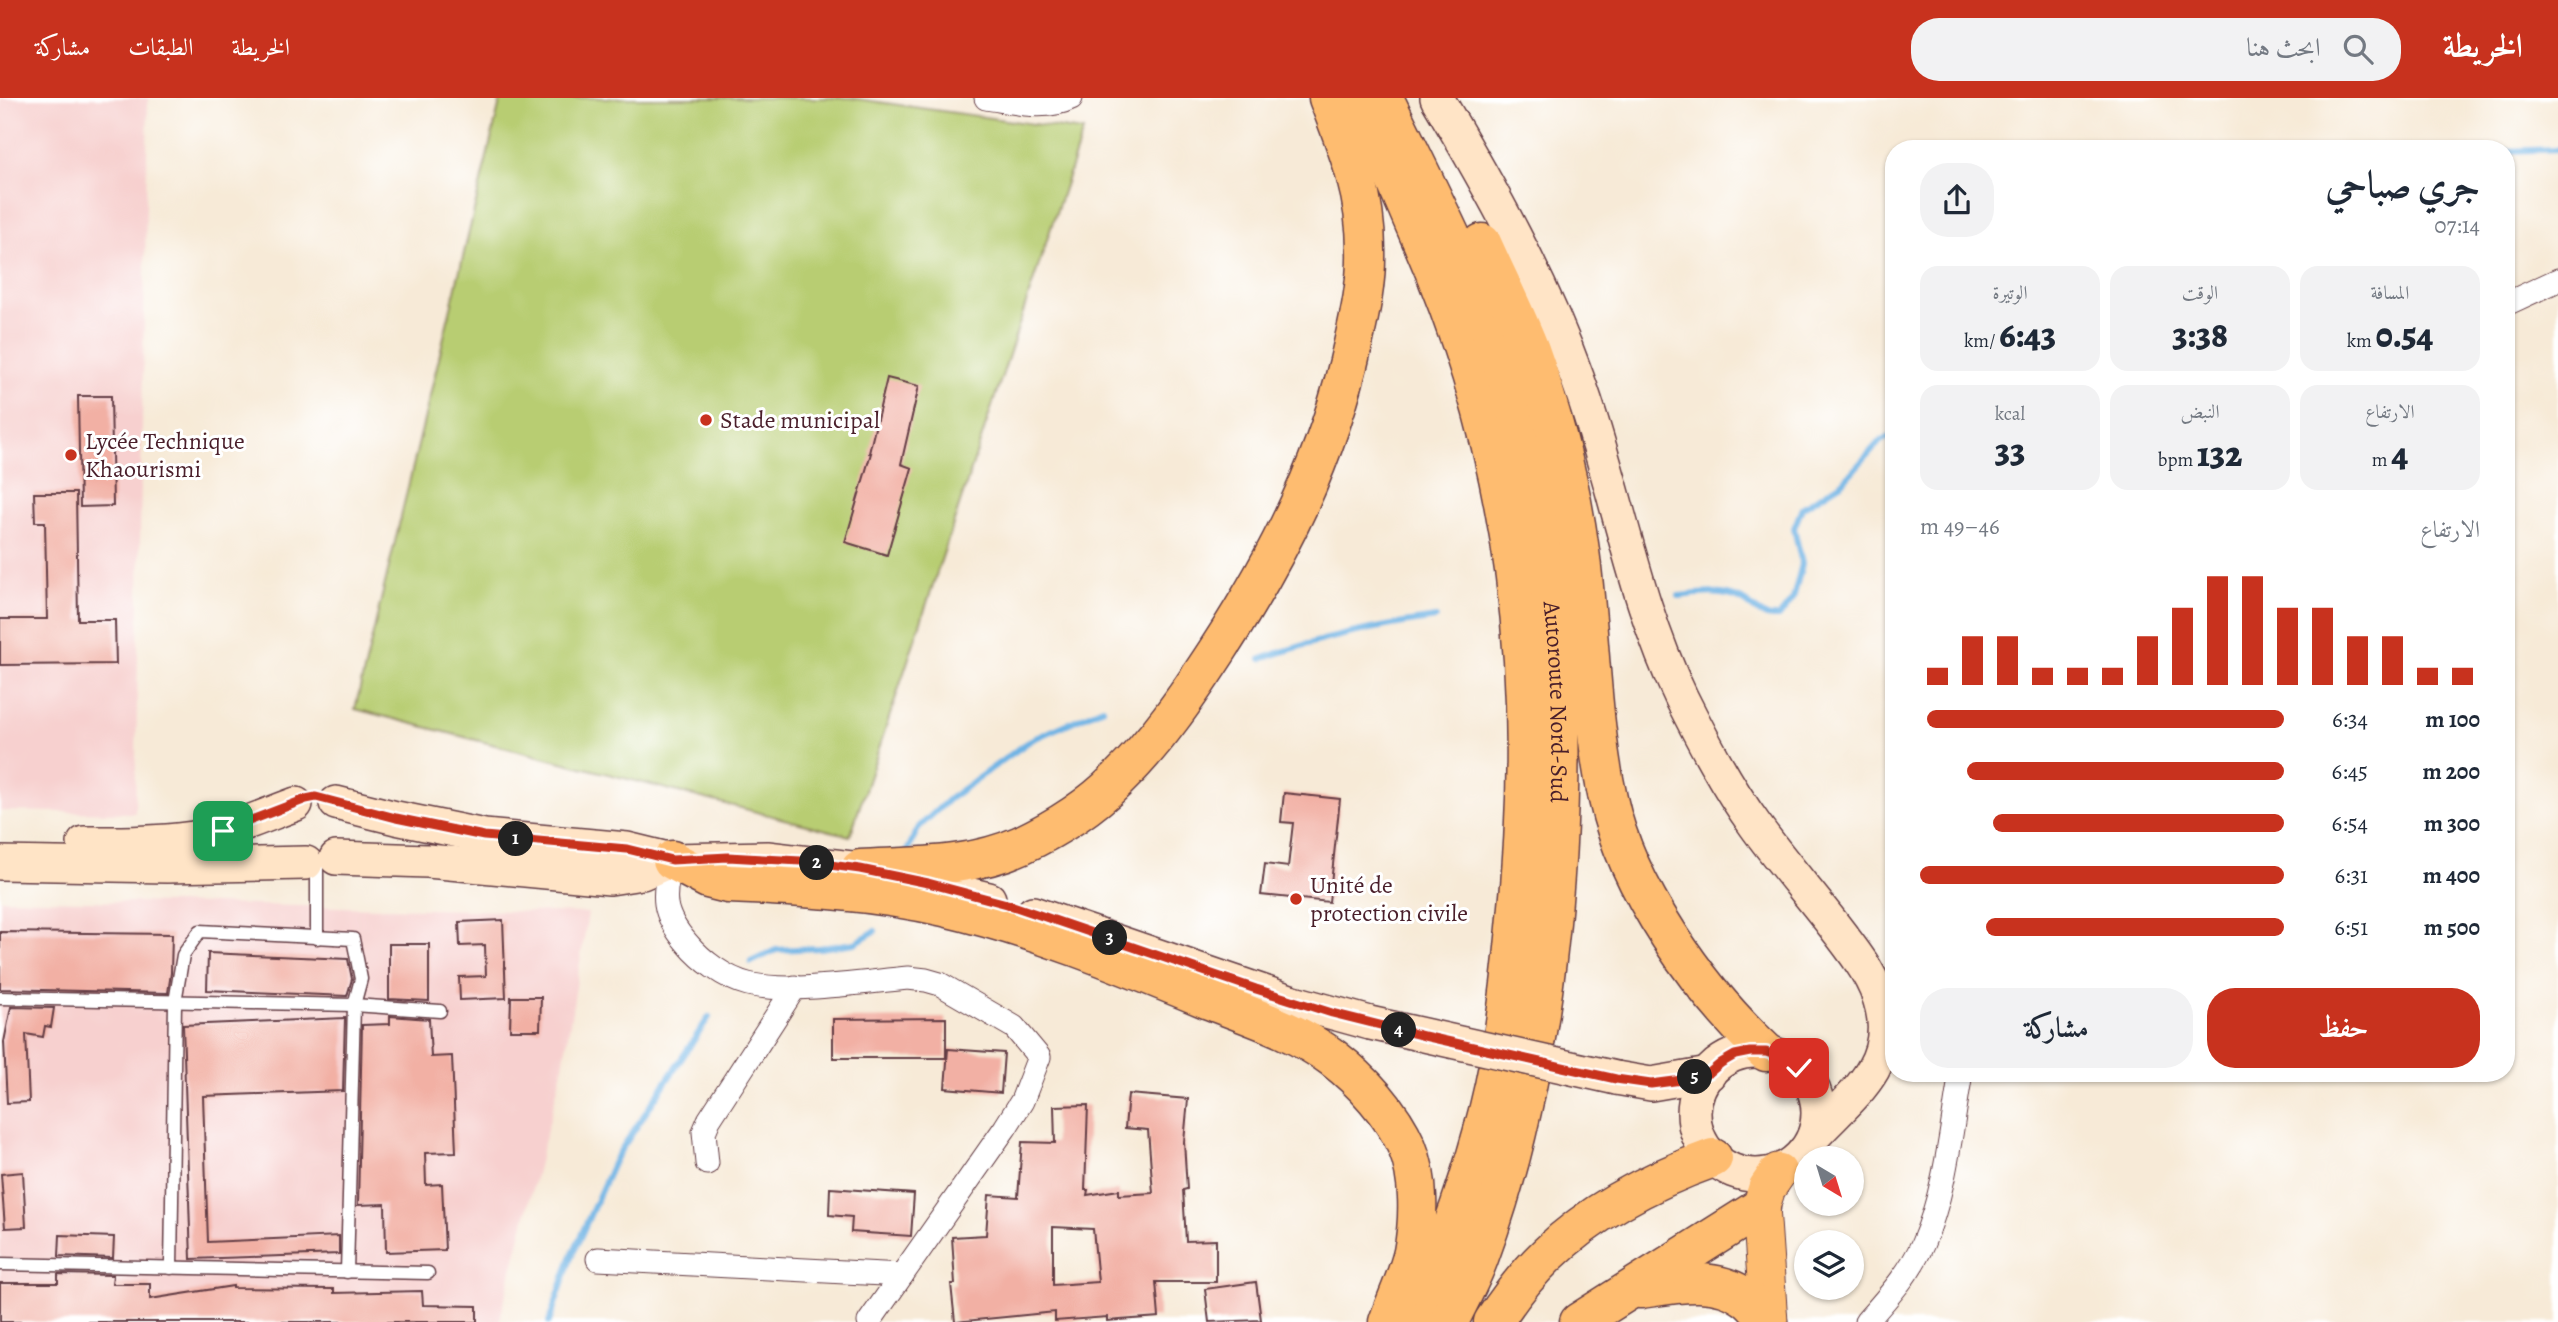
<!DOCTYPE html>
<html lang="ar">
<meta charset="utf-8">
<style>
body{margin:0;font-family:Alegreya,Amiri,serif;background:#f2f2f3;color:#1f2937;direction:rtl;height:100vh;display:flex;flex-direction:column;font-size:26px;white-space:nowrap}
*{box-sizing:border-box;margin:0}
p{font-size:23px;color:#747a83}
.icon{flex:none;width:38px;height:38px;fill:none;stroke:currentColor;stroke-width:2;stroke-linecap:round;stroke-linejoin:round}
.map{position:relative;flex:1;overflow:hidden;direction:ltr}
.drawer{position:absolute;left:1885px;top:42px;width:630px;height:942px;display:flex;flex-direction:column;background:#fff;border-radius:28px;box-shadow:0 2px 5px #0004;direction:rtl}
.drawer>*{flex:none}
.needle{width:46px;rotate:142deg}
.fabs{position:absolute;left:1794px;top:1048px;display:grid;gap:14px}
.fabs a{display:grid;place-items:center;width:70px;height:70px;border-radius:50%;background:#fff;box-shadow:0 2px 5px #0004;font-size:35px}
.pin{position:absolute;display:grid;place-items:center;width:60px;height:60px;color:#fff;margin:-30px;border-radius:14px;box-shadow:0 4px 10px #0006}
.km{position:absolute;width:35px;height:35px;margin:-18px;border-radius:50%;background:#222;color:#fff;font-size:19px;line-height:35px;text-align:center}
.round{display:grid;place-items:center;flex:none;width:74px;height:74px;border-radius:28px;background:#f2f2f3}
.overview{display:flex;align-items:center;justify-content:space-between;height:119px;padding:0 35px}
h1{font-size:38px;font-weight:800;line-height:52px}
.figures{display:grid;grid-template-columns:repeat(3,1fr);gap:10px;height:119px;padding:7px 35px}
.figures div{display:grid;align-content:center;border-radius:18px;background:#f2f2f3;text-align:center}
.figures b{font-size:35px;font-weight:800}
.figures small{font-size:19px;font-weight:400}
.figures p{font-size:19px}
.chart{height:196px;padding:14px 35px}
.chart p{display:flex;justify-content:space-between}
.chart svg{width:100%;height:126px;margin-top:7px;stroke:#c8321e;stroke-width:6}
.button{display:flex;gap:14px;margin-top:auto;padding:14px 35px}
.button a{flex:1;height:80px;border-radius:28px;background:#c8321e;color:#fff;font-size:28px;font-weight:800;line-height:80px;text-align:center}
.button a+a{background:#f2f2f3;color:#1f2937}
ul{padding:0 35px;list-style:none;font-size:23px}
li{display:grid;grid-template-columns:112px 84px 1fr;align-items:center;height:52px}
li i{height:18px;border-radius:9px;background:#c8321e}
header{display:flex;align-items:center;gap:42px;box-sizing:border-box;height:98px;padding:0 35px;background:#c8321e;color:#fff}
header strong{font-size:33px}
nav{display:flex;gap:38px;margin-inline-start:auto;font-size:24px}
.search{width:490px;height:63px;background:#f2f2f3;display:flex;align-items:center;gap:18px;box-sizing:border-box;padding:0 24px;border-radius:28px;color:#747a83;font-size:26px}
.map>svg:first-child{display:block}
.built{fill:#f7d0cf}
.green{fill:#b8cd72;stroke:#81764e;stroke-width:2}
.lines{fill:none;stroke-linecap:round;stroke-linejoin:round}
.stream{stroke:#6eb3e4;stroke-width:6}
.building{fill:#f2b0a4;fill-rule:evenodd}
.lane-casing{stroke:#643d45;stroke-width:15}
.street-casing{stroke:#643d45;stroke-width:25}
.secondary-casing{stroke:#643d45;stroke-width:36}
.primary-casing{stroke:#643d45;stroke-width:39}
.highway-casing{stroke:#643d45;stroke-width:41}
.lane{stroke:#fff;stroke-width:12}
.street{stroke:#fff;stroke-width:23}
.secondary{stroke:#ffe4c6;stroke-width:33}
.primary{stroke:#febc70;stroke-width:37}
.highway{stroke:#febc70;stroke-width:38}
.secondary-bridge-casing{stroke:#643d45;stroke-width:36;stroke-linecap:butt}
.secondary-bridge{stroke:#ffe4c6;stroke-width:33}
.route-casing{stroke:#fff;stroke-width:14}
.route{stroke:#c8321e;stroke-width:9}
.poi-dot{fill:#c8321e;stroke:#fff;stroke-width:2.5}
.labels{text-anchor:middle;stroke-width:6;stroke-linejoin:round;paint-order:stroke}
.poi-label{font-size:24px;fill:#4a1f2b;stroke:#fff;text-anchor:start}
.street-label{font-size:24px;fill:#4a1f2b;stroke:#fff}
</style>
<header>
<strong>الخريطة</strong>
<div class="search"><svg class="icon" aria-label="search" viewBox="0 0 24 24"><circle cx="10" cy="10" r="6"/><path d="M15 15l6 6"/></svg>ابحث هنا</div>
<nav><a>الخريطة</a><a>الطبقات</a><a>مشاركة</a></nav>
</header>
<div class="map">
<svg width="2558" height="1224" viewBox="0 0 2558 1224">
<rect width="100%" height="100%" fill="#fff"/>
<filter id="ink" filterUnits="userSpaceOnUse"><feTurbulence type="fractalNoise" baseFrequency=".0143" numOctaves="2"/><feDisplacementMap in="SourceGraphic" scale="14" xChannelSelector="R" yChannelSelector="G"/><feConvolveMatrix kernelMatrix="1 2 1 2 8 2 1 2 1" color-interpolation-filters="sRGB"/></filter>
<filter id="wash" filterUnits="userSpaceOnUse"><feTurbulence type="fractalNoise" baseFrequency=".00686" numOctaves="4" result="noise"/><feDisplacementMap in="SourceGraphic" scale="28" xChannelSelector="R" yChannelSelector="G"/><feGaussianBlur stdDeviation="1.57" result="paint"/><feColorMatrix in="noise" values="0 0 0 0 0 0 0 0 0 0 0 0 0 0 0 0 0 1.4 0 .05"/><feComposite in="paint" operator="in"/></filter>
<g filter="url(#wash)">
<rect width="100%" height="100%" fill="#f7ead7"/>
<!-- built -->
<g class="built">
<polygon points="0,0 148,0 135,715 0,713"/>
<polygon points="0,801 588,815 563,968 499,1224 0,1224"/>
</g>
<!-- green -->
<polygon class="green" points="501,0 850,0 1083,33 850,738 355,611"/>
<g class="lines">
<!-- stream -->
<g class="stream">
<polyline points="2506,53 2558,51"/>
<path d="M1679,498c20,-2 42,-6 61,3 16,8 18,19 39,18l14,-18 9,-35 -8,-36 8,-20 41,-26 37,-41 14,-6"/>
<path d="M1261,561c59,-21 113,-32 175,-41"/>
<polyline points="906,755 919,729 949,701 1031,642 1103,610"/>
<polyline points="751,864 776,852 819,850 855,845 875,833"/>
<polyline points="549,1224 570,1162 615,1061 709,919"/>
</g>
</g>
<g id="blocks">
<!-- building -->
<g class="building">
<polygon points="887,280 919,288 901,366 912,370 887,457 845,444 871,355 869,355"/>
<polygon points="78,298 111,298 113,408 80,409"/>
<polygon points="34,395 76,395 78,522 115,522 116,566 0,567 0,521 47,521 45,424 35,424"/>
<polygon points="1284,695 1340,701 1329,804 1261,797 1265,766 1288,769 1293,725 1281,724"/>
<polygon points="503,822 506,900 460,902 459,879 486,878 485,847 460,848 459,824"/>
<polygon points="0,834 172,836 171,875 168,895 0,891"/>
<polygon points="389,846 429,846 429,903 389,901"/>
<polygon points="208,855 348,861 352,881 347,898 207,892"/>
<polygon points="511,899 541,899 540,932 510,932"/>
<polygon points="11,909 54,910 51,929 45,928 43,939 26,936 29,1004 7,1005 4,944"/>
<polygon points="390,918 429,921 431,959 452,958 456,1054 425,1055 426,1087 442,1086 445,1152 386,1154 385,1106 358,1107 362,927 390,926"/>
<polygon points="345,920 343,993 203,998 208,1144 339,1138 339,1156 191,1161 183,927"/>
<polygon points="946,920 946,960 833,960 833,921"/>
<polygon points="948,951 1004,955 1001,995 945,990"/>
<path d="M1128,996l60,5 -4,43 3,47 -4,1 3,51 30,-1v42h-60l3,35 -52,4v-4l-52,4v-9l-100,10 -4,-38h4l-3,-47 34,-2 3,-40 29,2 4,-55 33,1 -1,-37 34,-1 -3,85h3l-1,5 32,-5v5l34,-2 -5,-63 -23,-2zM1053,1129l40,2 5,53 -45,3z"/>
<polygon points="23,1074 26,1129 5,1130 1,1076"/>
<polygon points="830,1090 914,1096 911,1138 851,1134 852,1119 829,1117"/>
<polygon points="60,1137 114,1139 113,1160 59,1158"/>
<polygon points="58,1176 113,1177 112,1186 150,1186 150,1201 233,1188 233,1190 334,1191 334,1195 422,1193 423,1207 477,1208 477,1224 0,1224 0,1185 58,1185"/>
<polygon points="1256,1184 1261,1222 1209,1224 1205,1191"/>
</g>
</g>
</g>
<g filter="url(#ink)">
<use href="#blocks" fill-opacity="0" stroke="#643d45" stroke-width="2"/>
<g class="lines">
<!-- lane casing -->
<g class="lane-casing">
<g id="lane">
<polyline points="317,766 317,840"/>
<polyline points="0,900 354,907 440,913"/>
<polyline points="0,1166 428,1175"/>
<polyline points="171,1170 175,904 183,857 200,833 353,841 361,881 354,907 347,1174"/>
</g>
</g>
<!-- street casing -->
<g class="street-casing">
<g id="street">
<path d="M986,0c28,4 59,13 85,0"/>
<polyline points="2506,206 2558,182"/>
<path d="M672,762c-10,36 -11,53 15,83 15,18 38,35 61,41 42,10 116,-2 160,-6l18,2 14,4 74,43 25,30 -17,44 -17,27 -136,194"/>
<polyline points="707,1065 704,1034 709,1022 795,889"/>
<polyline points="598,1161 902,1177"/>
<path d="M1866,1224c21,-24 45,-50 57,-79 23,-53 28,-114 38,-170"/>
</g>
</g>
<!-- secondary casing -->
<g class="secondary-casing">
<g id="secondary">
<path d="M1437,0c53,89 105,182 140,279 39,106 55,219 104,320 22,44 45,88 74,128 25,35 54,68 80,102 19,25 40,50 47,81 14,58 -33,90 -68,128"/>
<polyline points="336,705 396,720 484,738 627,751 672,762 767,760 860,771 989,801"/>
<path d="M84,745c36,0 73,0 109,-5 35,-6 70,-22 103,-34"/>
<polyline points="336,760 428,763 610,780 642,775 672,762"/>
<polyline points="0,765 167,768 306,765"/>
<polyline points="1033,815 1290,903 1370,925"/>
<circle cx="1756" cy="1015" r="62"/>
<polyline points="1616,980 1651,986 1709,976"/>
</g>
</g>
<!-- primary casing -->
<g class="primary-casing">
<polyline id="primary" points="1769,1224 1761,1109 1767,1090 1778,1074"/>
</g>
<!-- highway casing -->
<g class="highway-casing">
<g id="highway">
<path d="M1352,0c28,43 47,91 67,137 100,227 123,448 97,693 -5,53 -11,106 -22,158 -18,82 -47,160 -79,236"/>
<path id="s1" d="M1384,0c42,88 89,174 119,268 61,190 67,397 44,594 -12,102 -32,202 -68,298 -8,22 -20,43 -30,64"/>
<path d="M1482,145c16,36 34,71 48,107 23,64 41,133 50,201 11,82 10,166 28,248 19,89 92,192 158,253"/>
<path d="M672,762l36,19 20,5c72,3 145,7 216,23 91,21 178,57 265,93 41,16 88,31 124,58 30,23 59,55 74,89 13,31 12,73 6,105 -5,23 -17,47 -25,70"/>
<path d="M860,771c54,-3 111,-1 161,-24 34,-16 69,-38 96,-65 39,-38 70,-83 100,-129 63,-97 111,-193 136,-307 7,-30 14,-62 13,-94 0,-56 -18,-100 -38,-152"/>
<path d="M1641,1191c34,-5 75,-14 105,9 9,6 15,16 22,24"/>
<path d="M1493,1224c16,-24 33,-47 54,-67 45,-44 107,-76 166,-97"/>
<polyline points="1579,1224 1761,1109"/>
</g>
</g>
<!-- lane -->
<use href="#lane" class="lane"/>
<!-- street -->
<use href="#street" class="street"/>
<!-- secondary -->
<use href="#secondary" class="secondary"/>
<!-- primary -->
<use href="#primary" class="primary"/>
<!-- highway -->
<use href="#highway" class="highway"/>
<!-- secondary-bridge casing -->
<g class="secondary-bridge-casing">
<polyline id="secondary-bridge" points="1370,925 1616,980"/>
</g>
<!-- secondary-bridge -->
<use href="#secondary-bridge" class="secondary-bridge"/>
</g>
</g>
<g class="lines" filter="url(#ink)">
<!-- route casing -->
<g class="route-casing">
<polyline id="route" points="223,733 306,701 316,699 396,720 484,738 627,751 672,762 728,759 801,763 860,771 928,785 1007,806 1256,891 1332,915 1424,938 1616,981 1651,986 1690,981 1709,975 1721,965 1735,957 1750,954 1766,954 1784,960 1799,970"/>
</g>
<!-- route -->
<use href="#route" class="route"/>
</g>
<!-- markers -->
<g class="poi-dot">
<circle cx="706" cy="322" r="7"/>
<circle cx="71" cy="357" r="7"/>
<circle cx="1296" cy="801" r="7"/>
</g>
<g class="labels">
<!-- poi labels -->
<g class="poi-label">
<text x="720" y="330">Stade municipal</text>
<text x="85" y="351">Lycée Technique<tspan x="85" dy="28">Khaourismi</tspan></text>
<text x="1310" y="795">Unité de<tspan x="1310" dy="28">protection civile</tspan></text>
</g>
<!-- street labels -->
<g class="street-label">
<text dy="8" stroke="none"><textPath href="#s1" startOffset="635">Autoroute Nord-Sud</textPath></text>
</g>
</g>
</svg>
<div class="fabs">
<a><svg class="needle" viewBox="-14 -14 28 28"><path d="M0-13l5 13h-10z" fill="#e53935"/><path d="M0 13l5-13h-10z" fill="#747a83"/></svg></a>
<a><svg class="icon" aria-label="layers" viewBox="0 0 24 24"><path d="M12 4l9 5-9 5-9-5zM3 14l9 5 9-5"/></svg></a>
</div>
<div class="pin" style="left:223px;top:733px;background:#1e9e55"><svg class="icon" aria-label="arrive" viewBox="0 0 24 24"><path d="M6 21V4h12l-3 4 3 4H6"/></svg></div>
<div class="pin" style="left:1799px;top:970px;background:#d93025"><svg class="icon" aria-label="check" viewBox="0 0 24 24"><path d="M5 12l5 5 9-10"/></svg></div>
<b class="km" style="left:516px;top:741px">1</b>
<b class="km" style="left:817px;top:765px">2</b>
<b class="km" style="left:1110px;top:840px">3</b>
<b class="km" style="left:1399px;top:932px">4</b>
<b class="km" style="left:1695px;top:979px">5</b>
<section class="drawer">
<div class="overview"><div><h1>جري صباحي</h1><p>07:14</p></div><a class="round"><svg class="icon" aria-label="share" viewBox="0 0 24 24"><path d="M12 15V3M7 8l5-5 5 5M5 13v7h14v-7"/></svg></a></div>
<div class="figures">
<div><p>المسافة</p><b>0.54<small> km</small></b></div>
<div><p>الوقت</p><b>3:38</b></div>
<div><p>الوتيرة</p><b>6:43<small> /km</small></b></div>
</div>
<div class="figures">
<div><p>الارتفاع</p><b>4<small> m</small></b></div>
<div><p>النبض</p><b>132<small> bpm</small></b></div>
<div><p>kcal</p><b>33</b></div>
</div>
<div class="chart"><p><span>الارتفاع</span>46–49 m</p>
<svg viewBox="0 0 160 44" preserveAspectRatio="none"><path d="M5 44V38M15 44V27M25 44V27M35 44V38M45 44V38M55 44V38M65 44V27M75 44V17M85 44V6M95 44V6M105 44V17M115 44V17M125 44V27M135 44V27M145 44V38M155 44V38"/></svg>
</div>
<ul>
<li><b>100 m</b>6:34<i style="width:98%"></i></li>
<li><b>200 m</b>6:45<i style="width:87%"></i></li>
<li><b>300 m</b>6:54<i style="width:80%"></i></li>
<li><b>400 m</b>6:31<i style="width:100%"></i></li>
<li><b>500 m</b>6:51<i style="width:82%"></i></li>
</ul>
<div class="button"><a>حفظ</a><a>مشاركة</a></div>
</section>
</div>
